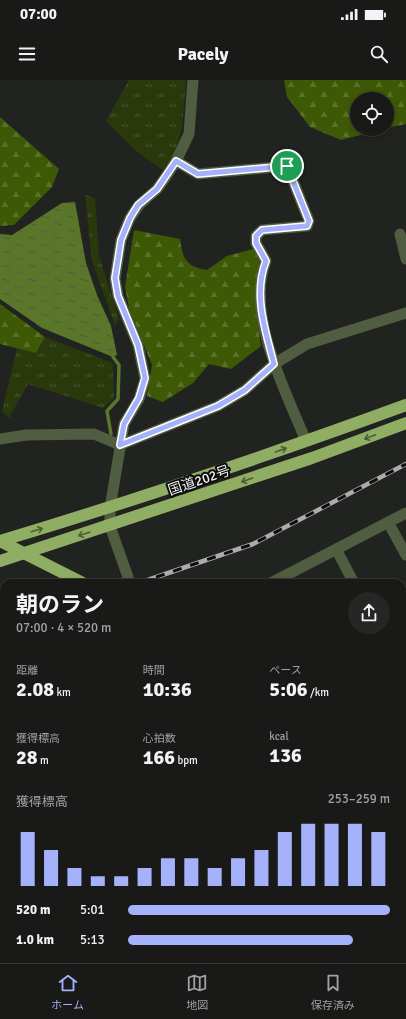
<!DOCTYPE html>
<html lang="ja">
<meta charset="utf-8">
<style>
body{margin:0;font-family:Signika,"Noto Sans JP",sans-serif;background:#262725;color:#f1f3f6;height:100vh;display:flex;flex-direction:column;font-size:15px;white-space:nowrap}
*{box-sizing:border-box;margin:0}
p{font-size:13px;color:#9fa1a2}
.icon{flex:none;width:22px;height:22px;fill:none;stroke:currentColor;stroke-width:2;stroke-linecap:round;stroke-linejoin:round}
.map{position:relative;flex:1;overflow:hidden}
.sheet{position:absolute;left:0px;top:499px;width:406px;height:384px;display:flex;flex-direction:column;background:#191a18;border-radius:12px 12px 0 0;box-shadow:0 2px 6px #0003,0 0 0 1px #373837}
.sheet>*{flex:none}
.buttons{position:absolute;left:350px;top:12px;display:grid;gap:8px}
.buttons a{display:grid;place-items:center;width:44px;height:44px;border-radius:50%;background:#191a18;box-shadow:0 2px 6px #0003,0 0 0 1px #373837;font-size:20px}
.pin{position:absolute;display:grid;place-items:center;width:34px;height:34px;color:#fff;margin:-17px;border:2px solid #fff;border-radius:50%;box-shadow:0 1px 4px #0007}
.round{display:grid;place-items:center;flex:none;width:42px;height:42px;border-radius:21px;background:#262725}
.summary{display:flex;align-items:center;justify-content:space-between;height:68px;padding:0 16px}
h1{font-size:22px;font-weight:700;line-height:30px}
.figures{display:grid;grid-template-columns:repeat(3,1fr);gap:6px;height:68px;padding:4px 16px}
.figures div{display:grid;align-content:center}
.figures b{font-size:20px;font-weight:700}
.figures small{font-size:11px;font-weight:400}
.figures p{font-size:11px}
.chart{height:112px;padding:8px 16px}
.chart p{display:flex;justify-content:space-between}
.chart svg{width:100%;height:72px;margin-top:4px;stroke:#a6b1fc;stroke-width:6}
ul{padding:0 16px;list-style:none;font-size:13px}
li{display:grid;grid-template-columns:64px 48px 1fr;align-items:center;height:30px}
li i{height:10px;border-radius:5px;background:#a6b1fc}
.status{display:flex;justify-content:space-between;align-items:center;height:28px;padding:0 20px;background:#191a18;direction:ltr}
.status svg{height:11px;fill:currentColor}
header{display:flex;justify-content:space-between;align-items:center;height:52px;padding:0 16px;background:#191a18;font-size:18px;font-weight:700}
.dock{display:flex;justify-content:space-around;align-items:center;height:56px;border-top:1px solid #373837;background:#191a18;font-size:11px;color:#9fa1a2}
.dock a{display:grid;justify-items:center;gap:2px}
.dock .active{color:#a6b1fc}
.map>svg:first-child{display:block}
.grass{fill:url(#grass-tufts)}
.forest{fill:url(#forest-firs)}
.water{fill:url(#water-ripples)}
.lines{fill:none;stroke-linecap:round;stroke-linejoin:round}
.stream{stroke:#5a762b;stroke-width:3.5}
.minor{stroke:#505d40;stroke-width:11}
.highway{stroke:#8fae63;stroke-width:12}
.rail-casing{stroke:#acacab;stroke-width:4.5}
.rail{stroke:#0b0c0b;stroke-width:3;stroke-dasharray:9;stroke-linecap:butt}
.highway-bridge{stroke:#8fae63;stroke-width:12}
.oneway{stroke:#4d5d37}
.route-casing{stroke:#fff;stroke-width:8}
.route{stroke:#a6b1fc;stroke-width:5}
.labels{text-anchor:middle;stroke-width:4;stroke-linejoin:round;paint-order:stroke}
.street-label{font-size:14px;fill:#f1f1f0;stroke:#0b0c0b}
</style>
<div class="status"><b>07:00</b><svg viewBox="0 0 49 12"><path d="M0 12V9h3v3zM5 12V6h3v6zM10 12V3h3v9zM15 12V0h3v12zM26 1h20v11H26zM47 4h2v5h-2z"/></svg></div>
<header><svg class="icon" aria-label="menu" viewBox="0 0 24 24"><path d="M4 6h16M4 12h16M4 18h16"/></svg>Pacely<svg class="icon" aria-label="search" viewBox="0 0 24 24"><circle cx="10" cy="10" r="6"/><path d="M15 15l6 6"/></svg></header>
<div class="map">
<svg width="406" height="883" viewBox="0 0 406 883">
<defs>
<pattern id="grass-tufts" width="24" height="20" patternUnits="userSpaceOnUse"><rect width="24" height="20" fill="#29390c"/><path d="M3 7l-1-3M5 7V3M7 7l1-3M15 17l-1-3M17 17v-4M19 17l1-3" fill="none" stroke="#485630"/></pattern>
<pattern id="forest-firs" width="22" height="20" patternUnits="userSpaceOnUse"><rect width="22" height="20" fill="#3e5905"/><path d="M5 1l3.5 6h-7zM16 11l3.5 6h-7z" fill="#5a712a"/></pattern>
<pattern id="water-ripples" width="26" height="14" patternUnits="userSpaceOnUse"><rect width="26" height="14" fill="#5a762b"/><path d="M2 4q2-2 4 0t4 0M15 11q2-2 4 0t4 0" fill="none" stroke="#505d3b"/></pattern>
</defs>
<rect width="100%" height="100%" fill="#212320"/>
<!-- grass -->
<g class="grass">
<polygon points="129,0 186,0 182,48 174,75 163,90 136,71 106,41"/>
<polygon points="85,115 95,118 99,176 119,239 115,245 92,181"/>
<polygon points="45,257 113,283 114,318 103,328 28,304 9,338 2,331 17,268 36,273"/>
<polygon points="402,629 406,632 406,695 402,692"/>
</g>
<!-- forest -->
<g class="forest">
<polygon points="284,0 406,0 406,44 387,48 387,19 357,19 357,49 384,49 341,60 310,47 287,17"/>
<polygon points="0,37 59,89 52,107 14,145 0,146"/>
<path d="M134,150l46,9c3,21 6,27 27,31l20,-14 26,-7 8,10c-9,28 -4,60 0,87l-30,23 -22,-5 -16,19 -30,19 -16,-6 5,-31 -23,-57 -4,-21z"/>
<polygon points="0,224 45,257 36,273 0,264"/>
</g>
<!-- water -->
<g class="water">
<polygon points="75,122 86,183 97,215 111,246 117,275 113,277 42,248 0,219 0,154 12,155 62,123"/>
<polygon points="402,766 406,766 406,883 0,883 0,782 4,783 4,879 402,879"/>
</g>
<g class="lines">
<!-- stream -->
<polyline class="stream" points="111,354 107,331 118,319 119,285 113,277"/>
<!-- minor -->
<g class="minor">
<path d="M176,81l22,13 89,-8 22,55 -2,5 -45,4 -6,6v7l10,18c-21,53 20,131 40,180"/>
<polyline points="400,154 406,179"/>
<polyline points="0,359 26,355 94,354 120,365 218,326 245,310 274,284 307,264 406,233"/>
<polyline points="388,442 406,475"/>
<polyline points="336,469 354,503"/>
<polyline points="130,503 110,446 110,428 124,344 139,319 145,299 138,265 118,216 115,199 121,160 130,138 139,125 157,109 165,98 176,81 189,54 193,0"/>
<polyline points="271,503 406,433"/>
<polyline points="402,542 406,539"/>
<polyline points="0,573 4,573"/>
<polyline points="0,731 4,731"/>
</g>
<!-- highway -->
<g class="highway">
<path d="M0,461c137,-41 272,-87 406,-136"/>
<polyline points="0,481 312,378 406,343"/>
<polyline points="402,706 406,709"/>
</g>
<!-- rail casing -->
<g class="rail-casing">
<g id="rail">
<polyline points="139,503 253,464 406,384"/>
<polyline points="0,530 4,529"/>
</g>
</g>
<!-- rail -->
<use href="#rail" class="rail"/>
<!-- highway-bridge -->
<polyline class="highway-bridge" points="0,461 83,503"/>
</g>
<!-- one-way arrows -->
<defs><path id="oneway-shaft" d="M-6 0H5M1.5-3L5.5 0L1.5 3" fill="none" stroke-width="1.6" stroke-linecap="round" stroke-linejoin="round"/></defs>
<g class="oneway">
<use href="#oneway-shaft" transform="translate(370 357) rotate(159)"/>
<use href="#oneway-shaft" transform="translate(281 370) rotate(-19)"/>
<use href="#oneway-shaft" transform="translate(247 400) rotate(161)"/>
<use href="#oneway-shaft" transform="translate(37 450) rotate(-17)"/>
<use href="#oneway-shaft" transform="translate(84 454) rotate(162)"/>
</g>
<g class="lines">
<!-- route casing -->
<g class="route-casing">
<path id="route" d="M176,81l22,13 89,-8 22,55 -2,5 -45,4 -6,6v7l10,18c-13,33 -1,69 8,103l-29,26 -27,16 -98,39 4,-21 15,-26 6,-20 -7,-33 -20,-49 -3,-18 6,-38 9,-22 8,-13 19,-16z"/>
</g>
<!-- route -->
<use href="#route" class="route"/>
</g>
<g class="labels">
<!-- street labels -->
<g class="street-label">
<text transform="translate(199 400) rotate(-19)" y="5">国道202号</text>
</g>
</g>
</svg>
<div class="buttons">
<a><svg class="icon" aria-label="locate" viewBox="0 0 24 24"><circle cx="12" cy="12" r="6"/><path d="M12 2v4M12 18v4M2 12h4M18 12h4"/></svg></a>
</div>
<div class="pin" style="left:287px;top:86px;background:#1e9e55"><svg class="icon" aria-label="arrive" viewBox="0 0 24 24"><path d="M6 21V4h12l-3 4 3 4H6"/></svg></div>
<section class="sheet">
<div class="summary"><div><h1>朝のラン</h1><p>07:00 · 4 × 520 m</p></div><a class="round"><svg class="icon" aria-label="share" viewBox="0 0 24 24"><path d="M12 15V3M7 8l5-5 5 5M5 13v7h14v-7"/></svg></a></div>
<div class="figures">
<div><p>距離</p><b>2.08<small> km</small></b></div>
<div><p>時間</p><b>10:36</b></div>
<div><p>ペース</p><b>5:06<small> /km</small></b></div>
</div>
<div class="figures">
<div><p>獲得標高</p><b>28<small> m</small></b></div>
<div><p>心拍数</p><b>166<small> bpm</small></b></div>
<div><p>kcal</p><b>136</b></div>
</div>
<div class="chart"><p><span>獲得標高</span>253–259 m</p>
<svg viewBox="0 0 160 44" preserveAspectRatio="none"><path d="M5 44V11M15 44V22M25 44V33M35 44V38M45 44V38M55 44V33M65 44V27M75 44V27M85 44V33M95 44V27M105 44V22M115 44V11M125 44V6M135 44V6M145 44V6M155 44V11"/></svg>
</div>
<ul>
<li><b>520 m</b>5:01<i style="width:100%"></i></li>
<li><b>1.0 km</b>5:13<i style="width:86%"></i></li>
</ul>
</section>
</div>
<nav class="dock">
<a class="active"><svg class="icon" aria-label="home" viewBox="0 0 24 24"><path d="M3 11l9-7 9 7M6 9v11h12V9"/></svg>ホーム</a>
<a><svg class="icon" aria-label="map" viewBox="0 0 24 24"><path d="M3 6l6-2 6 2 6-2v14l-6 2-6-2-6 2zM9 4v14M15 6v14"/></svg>地図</a>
<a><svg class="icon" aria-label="saved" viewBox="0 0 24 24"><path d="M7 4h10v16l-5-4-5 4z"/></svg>保存済み</a>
</nav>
